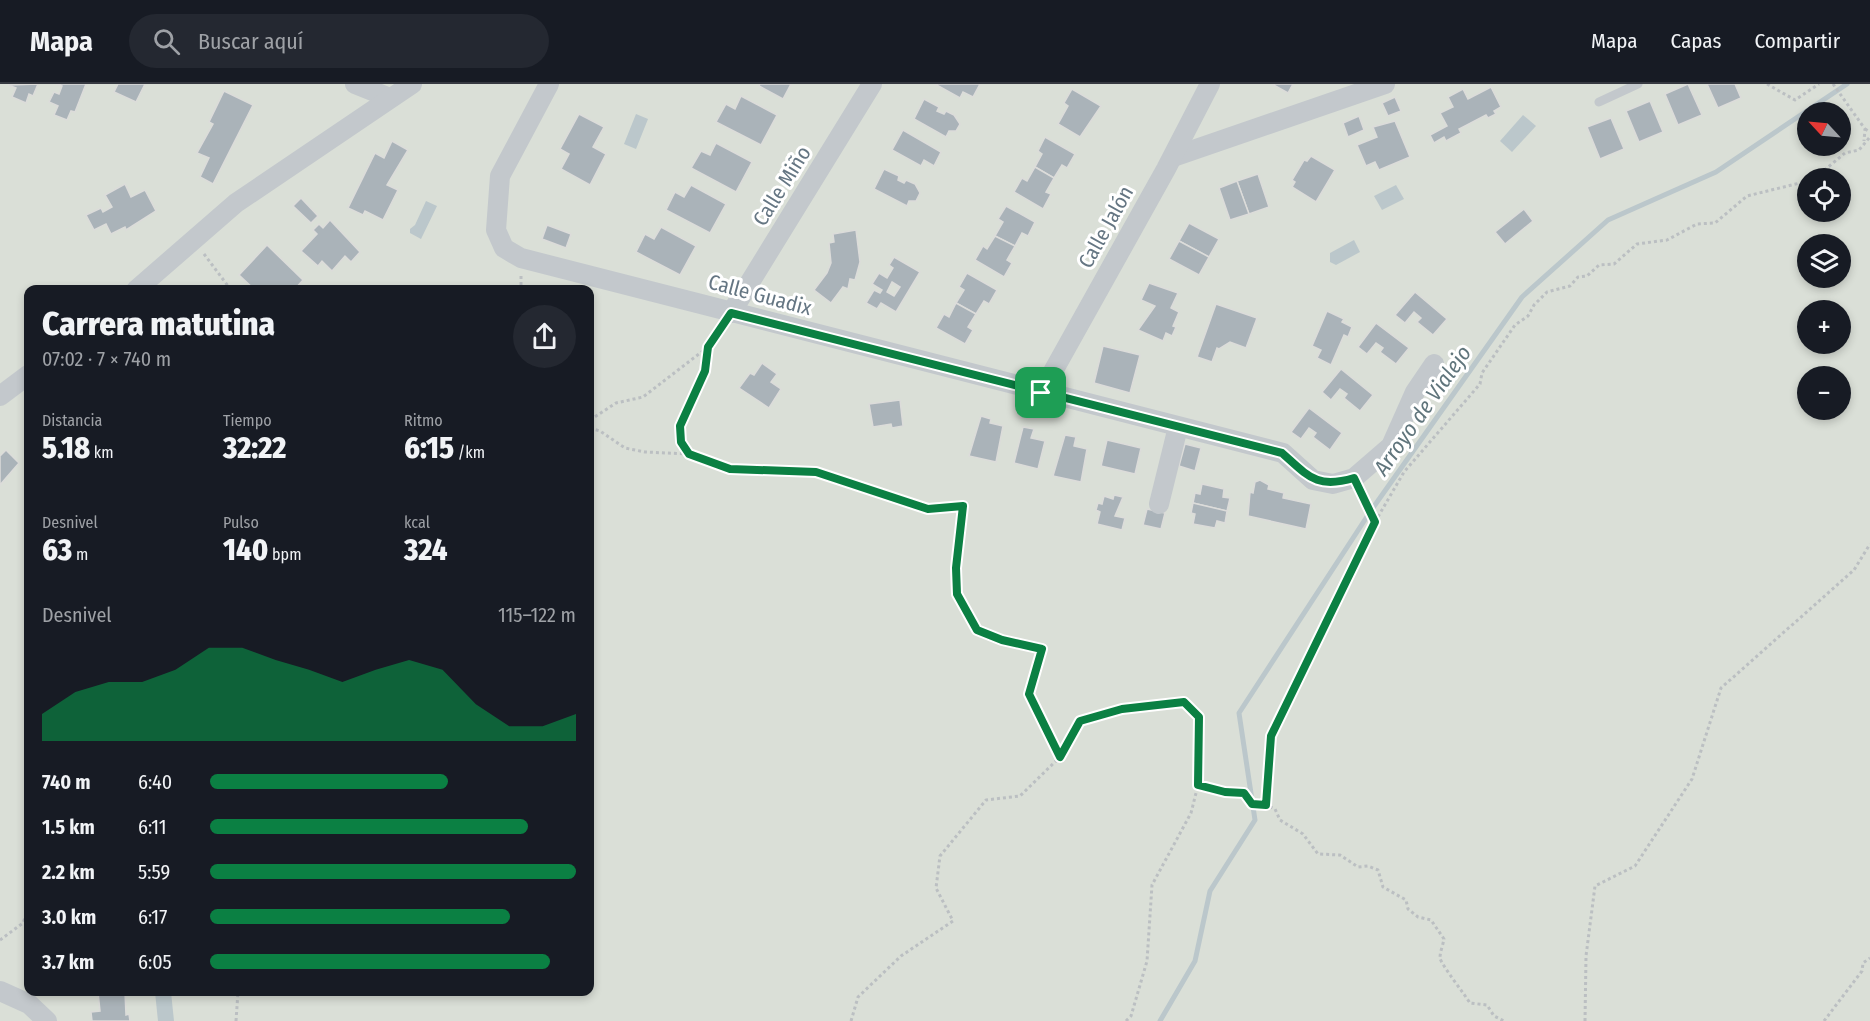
<!DOCTYPE html>
<html lang="es">
<meta charset="utf-8">
<style>
body{margin:0;font-family:"Fira Sans Condensed",sans-serif;background:#242831;color:#f1f3f6;height:100vh;display:flex;flex-direction:column;font-size:22px;white-space:nowrap}
*{box-sizing:border-box;margin:0}
p{font-size:20px;color:#9ea1a6}
.icon{flex:none;width:33px;height:33px;fill:none;stroke:currentColor;stroke-width:2;stroke-linecap:round;stroke-linejoin:round}
.map{position:relative;flex:1;overflow:hidden}
.sheet{position:absolute;left:24px;top:201px;width:570px;height:711px;display:flex;flex-direction:column;background:#171b24;border-radius:12px;box-shadow:0 3px 9px #0003}
.sheet>*{flex:none}
.needle{width:39px;rotate:296deg}
.buttons{position:absolute;left:1797px;top:18px;display:grid;gap:12px}
.buttons a{display:grid;place-items:center;width:54px;height:54px;border-radius:50%;background:#171b24;box-shadow:0 3px 9px #0003;font-size:30px}
.pin{position:absolute;display:grid;place-items:center;width:51px;height:51px;color:#fff;margin:-26px;border-radius:12px;box-shadow:0 3px 9px #0006}
.round{display:grid;place-items:center;flex:none;width:63px;height:63px;border-radius:32px;background:#242831}
.overview{display:flex;align-items:center;justify-content:space-between;height:102px;padding:0 18px}
h1{font-size:33px;font-weight:800;line-height:45px}
.stats{display:grid;grid-template-columns:repeat(3,1fr);gap:9px;height:102px;padding:6px 18px}
.stats div{display:grid;align-content:center}
.stats b{font-size:30px;font-weight:800}
.stats small{font-size:16px;font-weight:400}
.stats p{font-size:16px}
.chart{height:168px;padding:12px 18px}
.chart p{display:flex;justify-content:space-between}
.chart svg{width:100%;height:108px;margin-top:6px;fill:#0b8043;opacity:.7}
ul{padding:0 18px;list-style:none;font-size:20px}
li{display:grid;grid-template-columns:96px 72px 1fr;align-items:center;height:45px}
li i{height:15px;border-radius:8px;background:#0b8043}
header{display:flex;align-items:center;gap:36px;box-sizing:border-box;height:84px;padding:0 30px;background:#171b24;border-bottom:2px solid #363941}
header strong{font-size:28px}
nav{display:flex;gap:33px;margin-inline-start:auto;font-size:21px}
.search{width:420px;height:54px;background:#242831;display:flex;align-items:center;gap:15px;box-sizing:border-box;padding:0 21px;border-radius:33px;color:#9ea1a6;font-size:22px}
.map>svg:first-child{display:block}
.green{fill:#dadfd7;fill-rule:evenodd}
.water{fill:#bbc7cb}
.lines{fill:none;stroke-linecap:round;stroke-linejoin:round}
.stream{stroke:#bbc7cb;stroke-width:5}
.building{fill:#aab3b9;stroke:#dcdcda;stroke-width:1.5;fill-rule:evenodd}
.path{stroke:#bbbfc2;stroke-width:3;stroke-dasharray:3 3;stroke-linecap:butt}
.lane{stroke:#c3c8cc;stroke-width:9}
.street{stroke:#c3c8cc;stroke-width:20}
.route-casing{stroke:#fff;stroke-width:12}
.route{stroke:#0b8043;stroke-width:8}
.labels{text-anchor:middle;stroke-width:6;stroke-linejoin:round;paint-order:stroke}
.street-label{font-size:21px;fill:#657683;stroke:#fff}
.water-label{font-size:22px;font-style:italic;fill:#60757c;stroke:#fff}
</style>
<header>
<strong>Mapa</strong>
<div class="search"><svg class="icon" aria-label="search" viewBox="0 0 24 24"><circle cx="10" cy="10" r="6"/><path d="M15 15l6 6"/></svg>Buscar aquí</div>
<nav><a>Mapa</a><a>Capas</a><a>Compartir</a></nav>
</header>
<div class="map">
<svg width="1870" height="937" viewBox="0 0 1870 937">
<rect width="100%" height="100%" fill="#fafaf8"/>
<!-- green -->
<path class="green" d="M0,0h1870v937h-1870zM1808,28h32v34h-32zM1808,94h32v34h-32zM1808,160h32v34h-32zM28,206h562v702h-562zM1808,226h32v34h-32zM1808,292h32v34h-32z"/>
<!-- water -->
<g class="water">
<polygon points="636,30 648,35 636,65 624,60"/>
<polygon points="1523,31 1536,42 1512,68 1500,57"/>
<polygon points="1396,101 1404,115 1382,126 1374,112"/>
<polygon points="426,117 437,122 421,155 410,149 410,145 415,141"/>
<polygon points="1354,156 1360,168 1336,181 1330,178 1330,169"/>
<polygon points="155,908 171,908 174,937 158,937"/>
</g>
<g class="lines">
<!-- stream -->
<polyline class="stream" points="1160,937 1195,877 1210,807 1255,736 1239,629 1370,428 1522,213 1608,136 1716,88 1847,0"/>
</g>
<!-- building -->
<g class="building">
<polygon points="38,0 33,12 29,10 26,19 12,13 16,4 8,1"/>
<polygon points="56,0 86,0 75,28 71,27 67,36 54,31 58,22 49,18 54,8 59,10 62,2"/>
<polygon points="145,0 136,18 114,8 118,0"/>
<polygon points="760,0 791,0 783,15 759,2"/>
<polygon points="935,0 980,0 973,13 963,8 960,14"/>
<polygon points="1272,0 1293,0 1288,9"/>
<polygon points="1688,0 1702,31 1678,41 1665,10"/>
<polygon points="1707,0 1735,0 1741,14 1718,24"/>
<polygon points="1491,3 1501,23 1494,27 1496,30 1488,34 1486,31 1459,45 1461,49 1446,57 1444,53 1434,59 1430,51 1447,42 1440,29 1453,23 1448,13 1463,5 1468,15"/>
<polygon points="1072,5 1101,22 1080,53 1058,40 1068,22 1064,19"/>
<polygon points="224,7 253,21 213,100 200,93 209,74 197,69 213,40 209,38"/>
<polygon points="741,12 777,31 761,61 716,38 726,20 735,25"/>
<polygon points="1395,13 1401,27 1388,32 1382,19"/>
<polygon points="924,15 939,23 937,27 944,30 946,27 954,31 960,40 956,47 949,47 946,53 914,35"/>
<polygon points="1650,17 1663,48 1639,58 1626,27"/>
<polygon points="579,30 604,43 593,63 606,70 590,101 561,85 569,70 560,65"/>
<polygon points="1359,32 1364,46 1348,53 1343,39"/>
<polygon points="1611,34 1624,65 1600,75 1587,43"/>
<polygon points="1395,37 1410,73 1379,86 1375,78 1366,82 1357,61 1377,53 1373,43"/>
<polygon points="903,46 941,68 934,82 924,76 921,82 892,66"/>
<polygon points="1045,53 1075,70 1067,84 1062,81 1054,94 1035,83 1042,70 1038,67"/>
<polygon points="392,57 408,66 387,101 398,106 383,136 365,127 363,131 348,124 375,69 384,74"/>
<polygon points="716,59 752,78 736,108 691,84 701,67 710,71"/>
<polygon points="1311,72 1335,86 1316,118 1292,103 1295,98 1292,96 1304,76 1307,77"/>
<polygon points="1035,83 1054,94 1046,108 1051,110 1043,125 1014,108 1022,94 1027,97"/>
<polygon points="884,85 899,92 898,96 904,99 906,96 915,100 920,109 916,117 909,117 907,122 874,105"/>
<polygon points="1258,90 1269,123 1249,130 1237,97"/>
<polygon points="1237,97 1249,130 1230,136 1219,104"/>
<polygon points="125,100 131,113 145,106 156,127 126,146 125,143 111,150 106,140 94,146 86,131 101,124 103,128 112,123 105,111"/>
<polygon points="691,101 726,120 710,149 666,126 675,108 684,113"/>
<polygon points="301,114 318,132 311,139 293,122"/>
<polygon points="1006,122 1035,138 1028,152 1022,149 1015,162 995,152 1003,138 998,135"/>
<polygon points="1524,125 1533,137 1505,160 1495,148"/>
<polygon points="330,136 360,168 351,178 345,172 332,187 322,177 318,182 301,167 317,150 313,146 319,140 323,144"/>
<polygon points="1189,139 1219,155 1209,173 1179,157"/>
<polygon points="547,141 571,150 566,164 542,155"/>
<polygon points="661,143 696,162 680,191 636,168 645,150 654,155"/>
<polygon points="856,146 860,178 855,196 850,195 848,205 843,203 831,219 814,206 827,189 831,179 829,159 834,158 833,150"/>
<polygon points="995,152 1015,162 1007,176 1012,179 1004,193 975,176 983,162 987,165"/>
<polygon points="1179,157 1209,173 1199,191 1169,175"/>
<polygon points="267,161 303,196 294,206 255,206 239,191"/>
<path d="M894,173l26,15 -24,40 -15,-9 -4,6 -11,-6 8,-13 6,3 2,-3 -10,-6 7,-11 8,5 6,-10 -4,-3zM892,198l8,5 -6,9 -7,-4z"/>
<polygon points="967,189 997,206 989,220 984,217 976,230 956,219 964,206 959,203"/>
<polygon points="1149,199 1178,209 1171,224 1179,228 1173,242 1176,243 1172,252 1166,249 1163,257 1138,246 1155,222 1141,216"/>
<polygon points="1415,208 1447,235 1433,251 1417,238 1421,234 1414,228 1405,239 1395,231"/>
<polygon points="956,219 976,230 968,243 973,246 965,260 936,244 944,230 949,233"/>
<polygon points="1216,220 1257,234 1246,264 1230,258 1219,265 1217,264 1212,278 1197,273"/>
<polygon points="1327,227 1344,235 1342,238 1352,243 1348,253 1344,251 1331,281 1317,274 1321,266 1312,262"/>
<polygon points="1376,239 1409,264 1396,280 1380,268 1383,264 1376,259 1367,270 1358,263"/>
<polygon points="1103,262 1140,271 1130,309 1094,299"/>
<polygon points="762,279 777,290 771,298 781,305 769,324 739,304 750,289 754,291"/>
<polygon points="1341,285 1373,311 1360,327 1344,314 1347,310 1340,305 1331,316 1322,308"/>
<polygon points="900,316 903,342 892,344 891,340 873,343 869,320"/>
<polygon points="1309,324 1342,349 1330,366 1313,353 1316,349 1309,344 1301,355 1291,348"/>
<polygon points="981,332 991,335 990,339 1003,342 996,378 969,372"/>
<polygon points="1023,343 1034,345 1031,354 1045,357 1038,385 1014,379"/>
<polygon points="1065,351 1076,353 1074,362 1087,365 1081,398 1053,392"/>
<polygon points="1107,356 1141,364 1135,390 1101,382"/>
<polygon points="1185,360 1201,364 1195,387 1179,382"/>
<polygon points="6,366 19,379 0,401 0,372"/>
<polygon points="1260,396 1269,401 1268,405 1284,409 1283,414 1311,420 1306,445 1248,432 1250,408 1253,409 1255,398"/>
<polygon points="1202,400 1224,405 1223,413 1230,414 1227,427 1193,419 1195,409 1200,410"/>
<polygon points="1114,411 1123,413 1115,432 1125,434 1122,446 1097,440 1100,428 1096,426 1098,419 1102,420 1104,412 1113,415"/>
<polygon points="1193,419 1227,427 1225,439 1217,437 1215,444 1193,440 1195,430 1191,429"/>
<polygon points="1147,425 1165,429 1161,445 1143,441"/>
<polygon points="98,908 125,908 126,931 129,930 130,937 92,937 91,928 100,927"/>
</g>
<g class="lines">
<!-- path -->
<g class="path">
<polyline points="1767,0 1795,16 1819,0"/>
<polyline points="1833,0 1865,45 1864,57"/>
<polyline points="1865,45 1870,48"/>
<polyline points="1815,94 1845,69 1859,66 1870,53"/>
<polyline points="204,170 231,206"/>
<polyline points="521,192 521,206"/>
<polyline points="590,336 616,319 643,313 708,263 720,245"/>
<polyline points="590,344 600,347 625,364 645,368 689,370 730,385 816,388 928,425 963,422 956,484 957,510 977,546 1002,557 1042,565 1029,610 1060,673"/>
<path d="M689,370c-23,-33 7,-51 16,-83 2,-7 2,-16 3,-24"/>
<path d="M1362,410l13,28 -104,214 -5,69 9,4 5,11 23,14 15,20 22,1 18,12 10,-1 10,4 5,17 23,13 2,9 10,8 13,3 13,19c-1,6 -4,13 -4,19 1,6 25,37 30,45l17,2 7,11 10,5"/>
<polyline points="1375,438 1404,388 1480,300 1482,289 1515,241 1528,232 1534,221 1547,208 1570,202 1578,193 1587,192 1599,181 1614,180 1637,160 1667,156 1697,140 1715,139 1747,112 1808,97"/>
<polyline points="0,856 23,839 28,826"/>
<polyline points="236,937 238,908"/>
<polyline points="851,937 858,913 901,872 953,837 936,804 940,772 986,716 1020,712 1060,673 1080,637 1122,625 1184,617 1199,633 1198,701"/>
<polyline points="1126,937 1131,932 1147,877 1152,801 1191,729 1198,701 1225,708 1244,709 1253,720 1266,721"/>
<polyline points="1585,937 1586,872 1595,802 1635,782 1692,695 1721,604 1854,486 1870,460"/>
<polyline points="1824,937 1862,887 1863,879 1870,874"/>
</g>
<!-- lane -->
<polyline class="lane" points="1599,18 1638,0"/>
<!-- street -->
<g class="street">
<polyline points="355,0 390,14"/>
<polyline points="549,0 500,92 496,146 504,164 521,174 1283,369 1313,396 1333,400 1354,394 1391,362 1415,308 1434,280"/>
<polyline points="1173,73 1385,0"/>
<polyline points="136,206 236,119 412,0"/>
<polyline points="731,229 872,0"/>
<polyline points="1041,309 1166,85 1210,0"/>
<polyline points="0,312 28,291"/>
<polyline points="1159,420 1178,343"/>
<polyline points="0,907 29,920 47,937"/>
</g>
</g>
<g class="lines">
<!-- route casing -->
<g class="route-casing">
<path id="route" d="M731,229l551,140c27,24 35,36 72,25l21,44 -104,214 -5,69 -14,-1 -8,-11 -19,-1 -27,-7 1,-68 -15,-15 -62,7 -42,12 -20,36 -31,-63 13,-45 -40,-9 -25,-10 -20,-36 -1,-26 7,-62 -35,3 -112,-37 -86,-3 -41,-15 -8,-12 -1,-16 25,-55 3,-24z"/>
</g>
<!-- route -->
<use href="#route" class="route"/>
</g>
<g class="labels">
<!-- street labels -->
<g class="street-label">
<text transform="translate(782 102) rotate(-58)" y="7">Calle Miño</text>
<text transform="translate(1106 143) rotate(-61)" y="7">Calle Jalón</text>
<text transform="translate(760 211) rotate(15)" y="7">Calle Guadix</text>
</g>
<!-- water labels -->
<g class="water-label">
<text transform="translate(1422 326) rotate(-55)" y="8">Arroyo de Vialejo</text>
</g>
</g>
</svg>
<div class="buttons">
<a><svg class="needle" viewBox="-14 -14 28 28"><path d="M0-13l5 13h-10z" fill="#e53935"/><path d="M0 13l5-13h-10z" fill="#9ea1a6"/></svg></a>
<a><svg class="icon" aria-label="locate" viewBox="0 0 24 24"><circle cx="12" cy="12" r="6"/><path d="M12 2v4M12 18v4M2 12h4M18 12h4"/></svg></a>
<a><svg class="icon" aria-label="layers" viewBox="0 0 24 24"><path d="M12 4l9 5-9 5-9-5zM3 14l9 5 9-5"/></svg></a>
<a>+</a>
<a>−</a>
</div>
<div class="pin" style="left:1041px;top:309px;background:#1e9e55"><svg class="icon" aria-label="arrive" viewBox="0 0 24 24"><path d="M6 21V4h12l-3 4 3 4H6"/></svg></div>
<section class="sheet">
<div class="overview"><div><h1>Carrera matutina</h1><p>07:02 · 7 × 740 m</p></div><a class="round"><svg class="icon" aria-label="share" viewBox="0 0 24 24"><path d="M12 15V3M7 8l5-5 5 5M5 13v7h14v-7"/></svg></a></div>
<div class="stats">
<div><p>Distancia</p><b>5.18<small> km</small></b></div>
<div><p>Tiempo</p><b>32:22</b></div>
<div><p>Ritmo</p><b>6:15<small> /km</small></b></div>
</div>
<div class="stats">
<div><p>Desnivel</p><b>63<small> m</small></b></div>
<div><p>Pulso</p><b>140<small> bpm</small></b></div>
<div><p>kcal</p><b>324</b></div>
</div>
<div class="chart"><p><span>Desnivel</span>115–122 m</p>
<svg viewBox="0 0 160 44" preserveAspectRatio="none"><path d="M0 44V33L10 24L20 20L30 20L40 15L50 6L60 6L70 11L80 15L90 20L100 15L110 11L120 15L130 29L140 38L150 38L160 33V44z"/></svg>
</div>
<ul>
<li><b>740 m</b>6:40<i style="width:65%"></i></li>
<li><b>1.5 km</b>6:11<i style="width:87%"></i></li>
<li><b>2.2 km</b>5:59<i style="width:100%"></i></li>
<li><b>3.0 km</b>6:17<i style="width:82%"></i></li>
<li><b>3.7 km</b>6:05<i style="width:93%"></i></li>
</ul>
</section>
</div>
